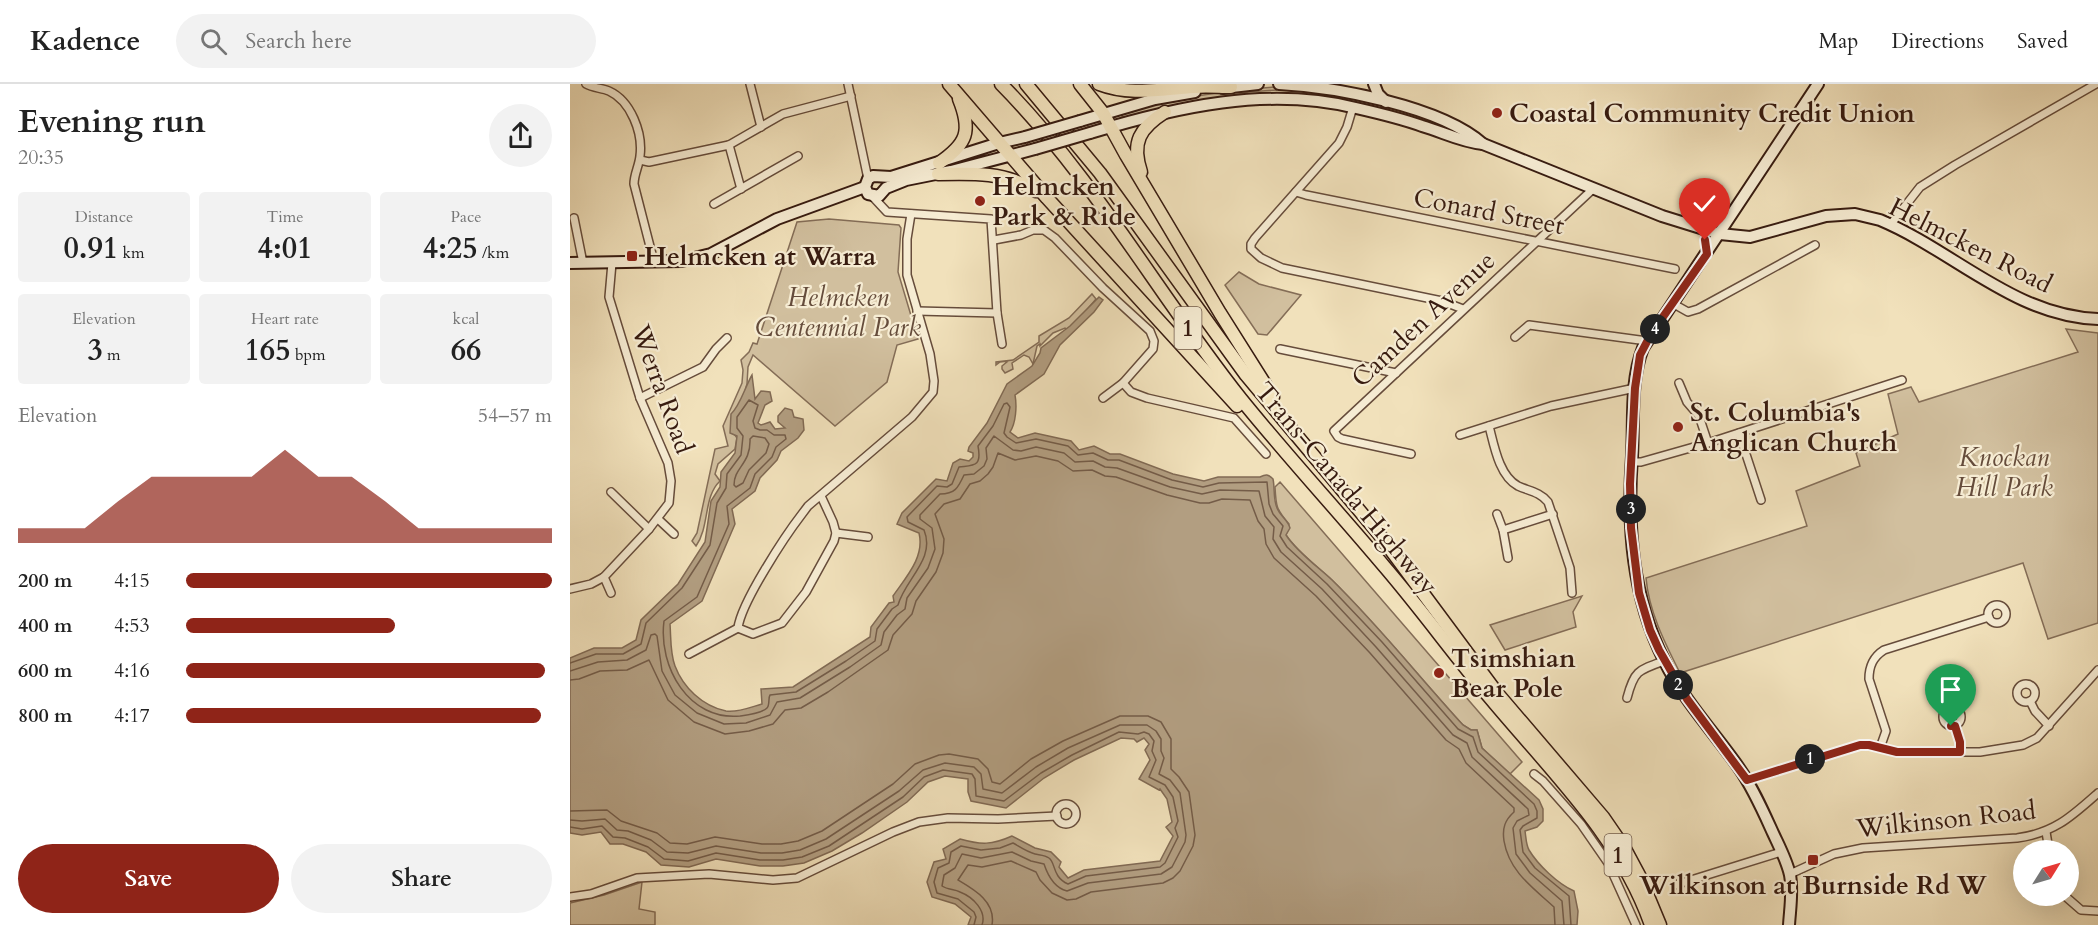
<!DOCTYPE html>
<meta charset="utf-8">
<style>
body{margin:0;font-family:Cardo,serif;background:#f2f2f2;color:#222;height:100vh;display:flex;flex-direction:column;font-size:22px;white-space:nowrap}
*{box-sizing:border-box;margin:0}
p{font-size:20px;color:#767676}
.icon{flex:none;width:33px;height:33px;fill:none;stroke:currentColor;stroke-width:2;stroke-linecap:round;stroke-linejoin:round}
.map{position:relative;flex:1;overflow:hidden}
.sheet{display:flex;flex-direction:column;background:#fff;width:570px}
.sheet>*{flex:none}
.needle{width:39px;rotate:53deg}
.buttons{position:absolute;left:1443px;top:756px;display:grid;gap:12px}
.buttons a{display:grid;place-items:center;width:66px;height:66px;border-radius:50%;background:#fff;box-shadow:0 6px 24px #0002;font-size:30px}
.pin{position:absolute;display:grid;place-items:center;width:51px;height:51px;color:#fff;margin:-62px -26px;border-radius:50% 50% 50% 0;rotate:-45deg;box-shadow:0 0 6px #0007}
.pin .icon{rotate:45deg}
.km{position:absolute;width:30px;height:30px;margin:-15px;border-radius:50%;background:#222;color:#fff;font-size:16px;line-height:30px;text-align:center}
.round{display:grid;place-items:center;flex:none;width:63px;height:63px;border-radius:32px;background:#f2f2f2}
.head{display:flex;align-items:center;justify-content:space-between;height:102px;padding:0 18px}
h1{font-size:33px;font-weight:800;line-height:45px}
.stats{display:grid;grid-template-columns:repeat(3,1fr);gap:9px;height:102px;padding:6px 18px}
.stats div{display:grid;align-content:center;border-radius:6px;background:#f2f2f2;text-align:center}
.stats b{font-size:30px;font-weight:800}
.stats small{font-size:16px;font-weight:400}
.stats p{font-size:16px}
.chart{height:168px;padding:12px 18px}
.chart p{display:flex;justify-content:space-between}
.chart svg{width:100%;height:108px;margin-top:6px;fill:#8f2418;opacity:.7}
.action{display:flex;gap:12px;margin-top:auto;padding:12px 18px}
.action a{flex:1;height:69px;border-radius:36px;background:#8f2418;color:#fff;font-size:24px;font-weight:800;line-height:69px;text-align:center}
.action a+a{background:#f2f2f2;color:#222}
ul{padding:0 18px;list-style:none;font-size:20px}
li{display:grid;grid-template-columns:96px 72px 1fr;align-items:center;height:45px}
li i{height:15px;border-radius:8px;background:#8f2418}
header{display:flex;align-items:center;gap:36px;box-sizing:border-box;height:84px;padding:0 30px;background:#fff;border-bottom:2px solid #e0e0e0}
header strong{font-size:28px}
nav{display:flex;gap:33px;margin-inline-start:auto;font-size:21px}
.search{width:420px;height:54px;background:#f2f2f2;display:flex;align-items:center;gap:15px;box-sizing:border-box;padding:0 21px;border-radius:33px;color:#767676;font-size:22px}
main{display:flex;flex:1;min-height:0}
.map>svg:first-child{display:block}
.green{fill:#d1bf9e;stroke:#846d57;stroke-width:1.5}
.water{fill:#b29e81;stroke:#816a54;stroke-width:1.5}
.lines{fill:none;stroke-linecap:round;stroke-linejoin:round}
.shore{stroke:#745c48;stroke-width:1.5}
.street-casing{stroke:#664c3b;stroke-width:10}
.secondary-casing{stroke:#371b10;stroke-width:14}
.highway-casing{stroke:#371b10;stroke-width:15}
.street{stroke:#f6ecd3;stroke-width:7}
.secondary{stroke:#f6ecd3;stroke-width:10}
.highway{stroke:#f1e1bb;stroke-width:12}
.secondary-bridge-casing{stroke:#371b10;stroke-width:14;stroke-linecap:butt}
.secondary-bridge{stroke:#f6ecd3;stroke-width:10}
.route-casing{stroke:#fff;stroke-width:12}
.route{stroke:#8f2418;stroke-width:8}
.poi-dot{fill:#8f2418;stroke:#f6ecd3;stroke-width:2}
.labels{text-anchor:middle;stroke-width:4.5;stroke-linejoin:round;paint-order:stroke}
.shield{fill:#f6ecd3;stroke:#705a4a;stroke-width:1.5}
.shield-label{font-size:24px;font-weight:bold;fill:#371b10}
.poi-label{font-size:26px;font-weight:bold;fill:#371b10;stroke:#f6ecd3;text-anchor:start}
.street-label{font-size:26px;fill:#371b10;stroke:#f6ecd3}
.park-label{font-size:26px;font-style:italic;fill:#654c3b;stroke:#f6ecd3}
</style>
<header>
<strong>Kadence</strong>
<div class="search"><svg class="icon" aria-label="search" viewBox="0 0 24 24"><circle cx="10" cy="10" r="6"/><path d="M15 15l6 6"/></svg>Search here</div>
<nav><a>Map</a><a>Directions</a><a>Saved</a></nav>
</header>
<main>
<section class="sheet">
<div class="head"><div><h1>Evening run</h1><p>20:35</p></div><a class="round"><svg class="icon" aria-label="share" viewBox="0 0 24 24"><path d="M12 15V3M7 8l5-5 5 5M5 13v7h14v-7"/></svg></a></div>
<div class="stats">
<div><p>Distance</p><b>0.91<small> km</small></b></div>
<div><p>Time</p><b>4:01</b></div>
<div><p>Pace</p><b>4:25<small> /km</small></b></div>
</div>
<div class="stats">
<div><p>Elevation</p><b>3<small> m</small></b></div>
<div><p>Heart rate</p><b>165<small> bpm</small></b></div>
<div><p>kcal</p><b>66</b></div>
</div>
<div class="chart"><p><span>Elevation</span>54–57 m</p>
<svg viewBox="0 0 160 44" preserveAspectRatio="none"><path d="M0 44V38L10 38L20 38L30 27L40 17L50 17L60 17L70 17L80 6L90 17L100 17L110 27L120 38L130 38L140 38L150 38L160 38V44z"/></svg>
</div>
<ul>
<li><b>200 m</b>4:15<i style="width:100%"></i></li>
<li><b>400 m</b>4:53<i style="width:57%"></i></li>
<li><b>600 m</b>4:16<i style="width:98%"></i></li>
<li><b>800 m</b>4:17<i style="width:97%"></i></li>
</ul>
<div class="action"><a>Save</a><a>Share</a></div>
</section>
<div class="map">
<svg width="1528" height="841" viewBox="0 0 1528 841">
<rect width="100%" height="100%" fill="#f1e1bb"/>
<filter id="stains"><feTurbulence type="fractalNoise" baseFrequency=".00333" numOctaves="4"/><feColorMatrix values="0 0 0 0 .2 0 0 0 0 .09 0 0 0 0 .02 0 0 0 .5 -.17"/></filter>
<radialGradient id="worn" r=".72"><stop offset=".6" stop-color="#630" stop-opacity="0"/><stop offset="1" stop-color="#630" stop-opacity=".3"/></radialGradient>
<!-- green -->
<g class="green">
<path d="M706,3v3l-28,2 -125,27 -2,-6c51,-14 102,-23 155,-26z"/>
<path d="M259,135l70,6 2,3 -3,44 20,67 -21,6 -10,37 -52,44 -82,-71 -5,12 -1,17 -14,48 4,6 -2,11 -17,15 -3,10 5,7c-17,16 -10,45 -24,65l-4,-5 5,-8 18,-84 13,-3 -5,-20 19,-43 1,-13 -2,-10 8,-8 4,-9 4,1 40,-122z"/>
<polygon points="669,188 689,200 731,211 697,251 688,250 655,201"/>
<polygon points="522,210 526,215 499,247 495,244 483,249 470,262 470,260 467,262 463,280 459,273 454,271 442,279 443,285 435,289 432,285 432,282 438,277 430,278 426,281 426,278 443,276 469,258 469,252 499,234"/>
<path d="M1496,245l32,4v290l-50,16 -25,-76 -343,110c-15,-30 -31,-61 -34,-95l161,-52 -11,-35 64,-25 -4,-13 42,-19 -10,-40 23,-7 8,15 159,-50z"/>
<path d="M710,398l242,280 -12,12 -28,-26 -5,-18h-6l-8,-5c-44,-48 -84,-99 -131,-145 -15,-14 -35,-28 -46,-45l3,-11c-13,-15 -13,-18 -14,-37z"/>
<polygon points="1012,512 1003,528 1006,543 935,566 920,541"/>
<polygon points="72,798 69,825 85,828 85,841 0,841 0,819 34,811"/>
</g>
<!-- water -->
<path class="water" d="M529,213l4,3 -9,12 -34,33 -16,29 -29,21c2,11 1,28 -5,37l8,6 17,-5 36,8 8,9 15,-4 16,8h10l53,20 31,7 14,-4h42c6,-3 8,-3 13,2 2,9 0,20 4,29 3,8 11,12 13,20l-4,7c10,16 32,32 46,45 47,46 87,97 131,145l8,5h6l5,18 57,52 4,9v12l-6,6 -12,4c1,6 1,14 4,19 9,15 29,34 45,41l4,20 -1,14h-609l3,-8 -16,-13 -23,-7 -5,-15 7,-20 12,-3 -3,-10 17,-10c21,6 32,6 52,-3l23,12 16,4 10,10 -2,5 9,11 16,-8 76,-9 13,-25 -7,-9 6,-5 -5,-23 -7,-10 -1,1 -20,-11 11,-19 -5,-10 4,-6 -5,-6 -7,4 -3,-3 -13,-1 -47,22 -30,18 -38,30 -35,-7 -3,-9v-13l-23,-3 -17,6 -21,20 -45,31 -30,18 -28,12 -21,3h-23l-44,-7 -27,8 -28,-2 -15,-13 -23,-8h-13l-9,-12 -19,3 -12,-2v-175l24,-10h28l14,-8 5,-20 37,-36 27,-42 6,-41 9,-14 1,-15 14,-19 2,-17 -7,-3 1,-19c9,-8 14,-27 21,-39l3,24 6,-8 9,1 2,9 -7,4 -7,18 3,2 9,-3 5,7 10,-1 -7,-6v-6l7,-8 7,2 2,7 9,2 1,11 -6,8 -17,13 -4,9 -17,18 -5,13 -23,18 3,15 -33,77 -32,23c1,13 0,29 5,42 8,21 27,40 51,45 11,2 25,-4 36,-7l-1,-15 32,-2 77,-50 1,-10 18,-24 5,-1 -1,-6c13,-19 32,-39 26,-63l-22,-9 5,-11 34,-34 11,2 6,-18 7,-4 9,2 4,-4v-4l-5,-2 1,-4 18,-24 20,-39 25,-18 8,-13 1,-5 29,-22z"/>
<g class="lines">
<!-- shore -->
<g class="shore">
<path d="M183,352l12,2 4,6 -3,9 -17,17 -6,13 -7,4 -2,-2c0,-18 17,-21 16,-46z"/>
<path d="M0,579l26,-9h27l18,-10 5,-21 36,-35 28,-43 7,-42 9,-15 1,-14 14,-19 2,-19 -6,-8v-11l12,-17 9,5 -5,16 2,7 5,2h7l7,5h11l1,4 -10,8 -4,10 -17,17 -5,14 -23,18 2,18 -32,73 -33,24c-6,46 25,100 76,95 7,-1 22,-3 27,-8 3,-3 1,-10 3,-13l26,-3 50,-31 29,-20 2,-12 15,-20 6,-4c7,-26 38,-46 26,-75l-16,-8 -1,-5 30,-31 10,1 5,-3 7,-17c15,-2 23,0 19,-21l15,-20 11,-22 3,-1 3,4 -6,26 3,4 9,6 20,-4 32,7 10,9 15,-2 15,7h11l53,20 31,7 16,-4 48,-1 2,22 4,10 10,12 -3,10 7,11 40,37 55,58 76,87 15,8 5,15 56,52 3,7v7l-14,8 -3,4 3,22 12,16 34,28 2,29"/>
<path d="M0,587l28,-9 29,-2 19,-10 5,-15 4,-1 2,2 5,35 13,24 22,18 27,11 22,-1 24,-8 7,-13 23,-4 50,-31 31,-22 3,-13 13,-17 8,-6 2,-11 21,-30 7,-19 -3,-21 -12,-9v-4l20,-21c15,0 18,-6 24,-19l10,-1 10,-8 3,-7 -1,-11 8,-12 19,14 8,1 15,-4 28,6 11,9 18,-1 12,6 12,1 53,19 32,7 18,-4 39,1 6,25 9,11 -1,12 8,13 41,37 54,58 77,88 14,8 5,14 56,52 1,6 -12,6 -4,7 3,26 14,19 32,28 2,24"/>
<path d="M0,596l9,-1 21,-8 27,-1 22,-10 19,40 26,22 31,12 24,-3 24,-7 12,-14 16,-2 27,-16 60,-42 5,-15 19,-21 4,-13 20,-29 7,-19 1,-14 -9,-25 9,-10 16,-5 10,-15 10,-3 8,-7 5,-7 5,-14 17,7 21,-4 22,5 15,10 19,-1 13,6 11,1 51,18 33,8h9l13,-4 28,1 8,21 6,8 2,15 8,14 42,38 54,57 76,87 13,9 7,14 48,45v4c-9,8 -12,16 -10,29 5,30 28,46 50,66l1,18"/>
<path d="M0,727l37,-1 14,11 36,12 13,10 17,1 28,-7 47,7h19l17,-3 24,-10 71,-47 22,-20 24,-9 10,-1 29,5 10,10 4,13 8,2 31,-25 32,-18 57,-25h28l13,6 10,17v30l8,8 10,15 6,43 -2,11 -13,25 -7,7 -10,5 -72,9 -15,7 -9,1 -15,-7 -12,-13 -4,-8 -25,-11 -29,6 -14,-2 -10,15c17,10 38,22 34,45"/>
<path d="M0,736l12,1 23,-2 12,11 11,1 23,9 16,12 21,1 28,-7 45,7h21l18,-3 26,-11 73,-48 24,-21 22,-7 29,4 7,7 2,15 19,4 34,-26 32,-19 52,-23h27l9,6 5,8v12l3,7 -5,16 11,6 10,13 6,42 -1,7 -13,25 -11,7 -73,9 -21,8c-12,-3 -19,-15 -23,-27l-13,-3 -19,-9 -31,6 -19,-4 -7,14 -11,7 -2,11c6,4 12,3 18,6 13,5 27,19 22,33"/>
<path d="M0,743l12,2 20,-3 11,11 12,1 23,9 16,12 24,2 28,-8 44,7h23l19,-3 27,-11 74,-49 21,-20 19,-7 29,4 3,5 1,17 28,5 37,-28 31,-18 47,-23 19,2 6,-2 5,2 5,7 -2,10 4,9 -7,17 16,8 8,12 5,24 -3,7 3,9 -13,26 -5,4 -74,9 -18,8c-16,-7 -12,-21 -19,-26 -4,-3 -10,-3 -14,-4 -8,-2 -15,-7 -22,-11l-13,5 -19,2 -20,-4 -10,6 -2,11 -11,5 -4,14 3,11 21,6 16,13 2,5 -2,8"/>
</g>
<!-- street casing -->
<g class="street-casing">
<g id="street">
<path d="M16,0c7,4 16,4 23,7 22,10 34,42 31,65 -1,10 -6,18 -6,28l20,78"/>
<polyline points="180,0 191,43"/>
<polyline points="278,0 298,95"/>
<polyline points="783,23 777,43 769,59 685,154 681,160 681,165 691,174 712,184 872,217 893,225"/>
<polyline points="159,61 171,105"/>
<polyline points="70,76 79,78 159,61 213,30 281,12"/>
<polyline points="726,108 736,111 1105,185"/>
<polyline points="303,113 317,128 421,135 427,229 432,260"/>
<polyline points="144,120 228,72"/>
<polyline points="4,134 13,179"/>
<polyline points="1321,140 1350,103 1385,81 1526,0"/>
<polyline points="424,156 451,151 463,146 474,146 485,154 533,204 580,247 584,257 583,265 553,299 533,314"/>
<polyline points="1102,219 1118,228 1128,225 1245,161"/>
<polyline points="347,227 427,229"/>
<polyline points="945,253 959,241 1077,257"/>
<polyline points="710,265 826,289"/>
<polyline points="553,299 561,308 577,314 664,334 696,370"/>
<polyline points="1109,299 1117,318 1129,332 1138,359"/>
<polyline points="70,314 133,283 146,265 157,254"/>
<path d="M919,342c5,19 10,50 29,60 11,5 22,6 30,16l22,66 2,25"/>
<polyline points="1169,349 1191,416"/>
<polyline points="890,351 981,322 1065,304"/>
<polyline points="841,370 772,355 768,353 764,347 1024,104"/>
<polyline points="1061,378 1071,378 1138,359 1332,296"/>
<polyline points="41,408 79,445"/>
<path d="M251,412l12,26 3,11 -2,8 -28,51 -24,31 -29,11 -15,-6c3,-25 47,-92 64,-114l6,-8 104,-89 21,-25 1,-11 -4,-27 -23,-79v-36l4,-25"/>
<polyline points="927,430 933,446 938,474"/>
<polyline points="88,435 104,450"/>
<polyline points="933,446 983,430"/>
<polyline points="266,449 298,453"/>
<polyline points="34,493 41,509"/>
<polyline points="0,505 21,500 34,493 79,445 99,419 101,397 98,379 70,314 39,213 42,179"/>
<circle cx="1427" cy="530" r="9"/>
<polyline points="119,570 168,544"/>
<circle cx="1456" cy="609" r="9"/>
<path d="M1057,614c7,-27 11,-28 37,-37"/>
<polyline points="1460,617 1465,627 1479,642"/>
<circle cx="1382" cy="633" r="9"/>
<polyline points="1385,642 1390,658 1390,668"/>
<path d="M1310,664l6,-17 -17,-52c0,-13 4,-22 15,-29l105,-33"/>
<polyline points="964,690 973,697 1011,740 1038,779 1066,841"/>
<polyline points="1177,696 1290,661 1299,661 1327,668 1410,668 1453,661 1467,654 1528,586"/>
<circle cx="496" cy="730" r="10"/>
<polyline points="1476,748 1479,766"/>
<path d="M1220,790l44,-20 29,-6 154,-10c37,-5 54,-21 81,-45"/>
<polyline points="1105,801 1211,768"/>
<polyline points="1495,812 1511,826 1528,827"/>
<polyline points="0,813 21,810 67,794 139,790 203,796 227,794 323,748 349,738 378,734 428,735 487,732"/>
</g>
</g>
<!-- secondary casing -->
<g class="secondary-casing">
<g id="secondary">
<path d="M709,0c56,3 161,22 204,60"/>
<polyline points="804,0 808,10 816,18"/>
<polyline points="653,4 688,0"/>
<polyline points="510,37 585,15 625,8"/>
<path d="M520,49c86,-26 177,-47 266,-25 22,5 44,10 66,18 21,6 39,16 61,18l179,72 58,18 30,3 76,-21 29,-2 25,6c74,31 134,96 218,99"/>
<polyline points="455,53 429,59 321,93 303,92 298,95 295,103 298,110 309,112 316,104 336,96 381,87 465,65"/>
<polyline points="0,179 112,177 141,170 207,135 295,103"/>
<path d="M1219,841c1,-16 4,-34 1,-50 -3,-14 -11,-29 -17,-42 -10,-22 -20,-45 -34,-65 -25,-36 -56,-68 -75,-108 -32,-63 -37,-134 -32,-204 2,-35 -2,-75 11,-108l175,-264"/>
</g>
</g>
<!-- highway casing -->
<g class="highway-casing">
<g id="highway">
<polyline points="379,0 477,114 667,322"/>
<path d="M431,0c93,94 158,212 240,315 46,57 96,111 143,167 37,43 70,89 107,133 59,71 129,137 160,226"/>
<polyline points="456,0 530,89 676,291 809,450 927,609 1033,733 1055,765 1070,793 1090,841"/>
<polyline points="510,0 533,29 556,71 650,229 703,313"/>
<path d="M529,0c31,12 61,5 94,3 12,-1 25,0 38,0"/>
<path d="M369,79c28,-19 33,-32 20,-64"/>
<path d="M571,88c-10,-30 -1,-44 24,-60"/>
<path d="M368,90c35,-1 68,-2 98,17"/>
</g>
</g>
<!-- street -->
<use href="#street" class="street"/>
<!-- secondary -->
<use href="#secondary" class="secondary"/>
<!-- highway -->
<use href="#highway" class="highway"/>
<!-- secondary-bridge casing -->
<g class="secondary-bridge-casing">
<g id="secondary-bridge">
<polyline points="455,53 510,37"/>
<polyline points="465,65 520,49"/>
</g>
</g>
<!-- secondary-bridge -->
<use href="#secondary-bridge" class="secondary-bridge"/>
</g>
<g class="lines">
<!-- route casing -->
<g class="route-casing">
<polyline id="route" points="1135,156 1137,170 1081,250 1070,271 1065,304 1060,400 1061,444 1069,509 1080,546 1089,566 1117,615 1177,696 1290,661 1299,661 1327,668 1390,668 1390,658 1385,642 1381,642"/>
</g>
<!-- route -->
<use href="#route" class="route"/>
</g>
<!-- markers -->
<g class="poi-dot">
<circle cx="927" cy="29" r="6"/>
<circle cx="410" cy="117" r="6"/>
<rect x="56" y="166" width="12" height="12" rx="3"/>
<circle cx="1108" cy="343" r="6"/>
<circle cx="869" cy="589" r="6"/>
<rect x="1237" y="770" width="12" height="12" rx="3"/>
</g>
<g class="labels">
<!-- shield labels -->
<g class="shield">
<rect x="604.5" y="223" width="27" height="42" rx="4.5"/>
<rect x="1034.5" y="750" width="27" height="42" rx="4.5"/>
</g>
<g class="shield-label">
<text x="618" y="252">1</text>
<text x="1048" y="779">1</text>
</g>
<!-- poi labels -->
<g class="poi-label">
<text x="939" y="38">Coastal Community Credit Union</text>
<text x="422" y="111">Helmcken<tspan x="422" dy="30">Park &amp; Ride</tspan></text>
<text x="74" y="181">Helmcken at Warra</text>
<text x="1120" y="337">St. Columbia's<tspan x="1120" dy="30">Anglican Church</tspan></text>
<text x="881" y="583">Tsimshian<tspan x="881" dy="30">Bear Pole</tspan></text>
<text x="1243" y="810" text-anchor="middle">Wilkinson at Burnside Rd W</text>
</g>
<!-- street labels -->
<g class="street-label">
<text transform="translate(919 127) rotate(11)" y="9">Conard Street</text>
<text transform="translate(1401 161) rotate(27)" y="9">Helmcken Road</text>
<text transform="translate(853 235) rotate(-43)" y="9">Camden Avenue</text>
<text transform="translate(93 305) rotate(70)" y="9">Werra Road</text>
<text transform="translate(777 404) rotate(50)" y="9">Trans-Canada Highway</text>
<text transform="translate(1376 735) rotate(-6)" y="9">Wilkinson Road</text>
</g>
<!-- park labels -->
<g class="park-label">
<text x="268" y="222">Helmcken<tspan x="268" dy="30">Centennial Park</tspan></text>
<text x="1434" y="382">Knockan<tspan x="1434" dy="30">Hill Park</tspan></text>
</g>
</g>
<rect width="100%" height="100%" filter="url(#stains)"/>
<rect width="100%" height="100%" fill="url(#worn)"/>
</svg>
<div class="buttons">
<a><svg class="needle" viewBox="-14 -14 28 28"><path d="M0-13l5 13h-10z" fill="#e53935"/><path d="M0 13l5-13h-10z" fill="#767676"/></svg></a>
</div>
<div class="pin" style="left:1381px;top:642px;background:#1e9e55"><svg class="icon" aria-label="arrive" viewBox="0 0 24 24"><path d="M6 21V4h12l-3 4 3 4H6"/></svg></div>
<div class="pin" style="left:1135px;top:156px;background:#d93025"><svg class="icon" aria-label="check" viewBox="0 0 24 24"><path d="M5 12l5 5 9-10"/></svg></div>
<b class="km" style="left:1240px;top:675px">1</b>
<b class="km" style="left:1108px;top:601px">2</b>
<b class="km" style="left:1061px;top:425px">3</b>
<b class="km" style="left:1085px;top:245px">4</b>
</div>
</main>
